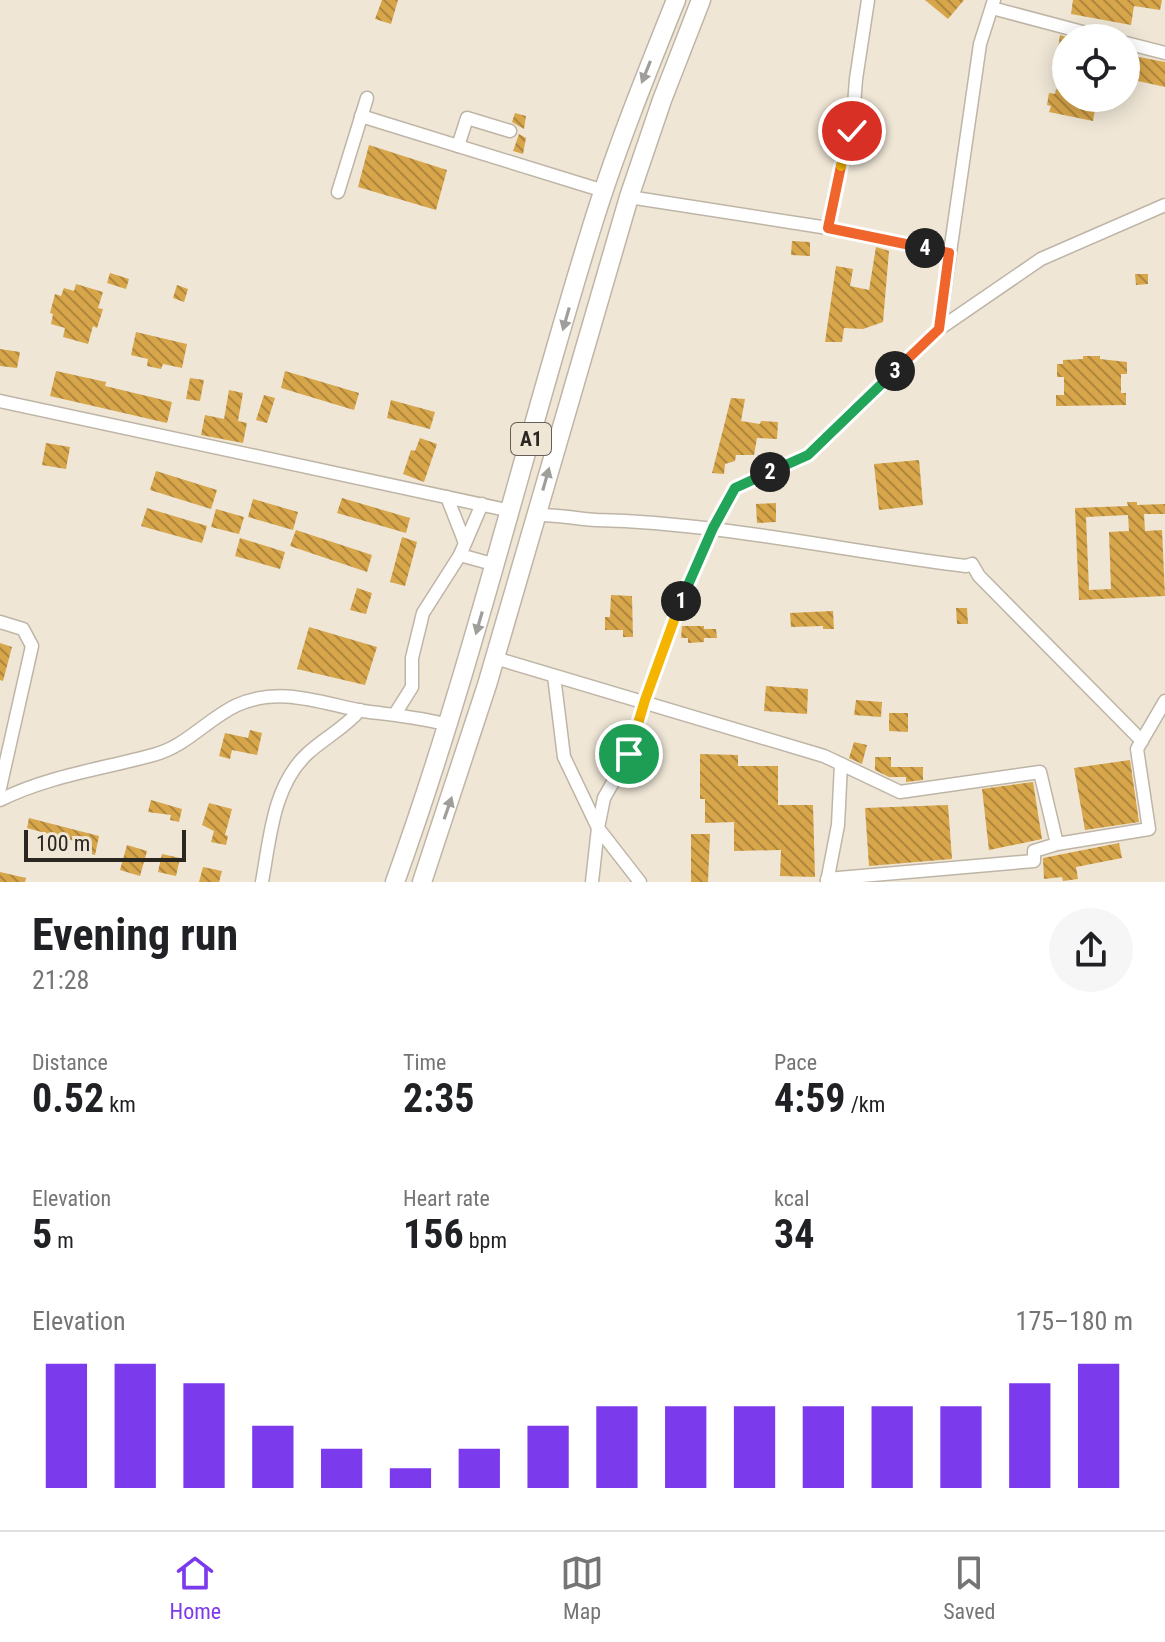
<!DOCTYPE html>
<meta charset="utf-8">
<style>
body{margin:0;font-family:"Roboto Condensed",sans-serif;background:#f6f6f6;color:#202124;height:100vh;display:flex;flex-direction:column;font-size:30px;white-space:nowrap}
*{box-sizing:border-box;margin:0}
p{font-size:26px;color:#757577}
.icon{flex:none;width:44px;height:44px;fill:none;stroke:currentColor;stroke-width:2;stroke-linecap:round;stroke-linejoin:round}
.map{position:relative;height:882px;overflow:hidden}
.sheet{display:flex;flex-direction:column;background:#fff;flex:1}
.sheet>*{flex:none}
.fabs{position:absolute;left:1052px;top:24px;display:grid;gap:16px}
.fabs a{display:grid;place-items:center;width:88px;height:88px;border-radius:50%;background:#fff;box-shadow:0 4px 20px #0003;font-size:40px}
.scale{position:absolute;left:24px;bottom:20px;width:162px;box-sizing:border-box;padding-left:8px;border:4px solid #2a2721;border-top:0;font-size:22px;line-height:28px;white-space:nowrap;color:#2a2721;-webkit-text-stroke:6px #efe6d6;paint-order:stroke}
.pin{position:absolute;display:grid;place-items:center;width:68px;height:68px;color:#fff;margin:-34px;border:4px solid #fff;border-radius:50%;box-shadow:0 2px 8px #0007}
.km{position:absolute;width:40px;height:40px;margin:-20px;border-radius:50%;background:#222;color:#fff;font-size:22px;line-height:40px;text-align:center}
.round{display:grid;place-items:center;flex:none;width:84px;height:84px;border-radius:42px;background:#f6f6f6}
.summary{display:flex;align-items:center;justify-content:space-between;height:136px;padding:0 32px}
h1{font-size:44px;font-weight:700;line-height:60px}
.stats{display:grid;grid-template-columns:repeat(3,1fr);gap:12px;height:136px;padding:8px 32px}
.stats div{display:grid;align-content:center}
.stats b{font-size:40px;font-weight:700}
.stats small{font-size:22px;font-weight:400}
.stats p{font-size:22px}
.chart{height:224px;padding:16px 32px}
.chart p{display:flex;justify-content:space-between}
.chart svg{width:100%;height:144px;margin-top:8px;stroke:#7c3aed;stroke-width:6}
.dock{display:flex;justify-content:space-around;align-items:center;height:112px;border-top:2px solid #e0e0e0;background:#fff;font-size:22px;color:#757577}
.dock a{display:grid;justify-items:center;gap:4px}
.dock .on{color:#7c3aed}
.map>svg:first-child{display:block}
.building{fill:url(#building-back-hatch);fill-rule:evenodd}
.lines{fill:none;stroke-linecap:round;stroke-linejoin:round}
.minor-casing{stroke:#beb5a6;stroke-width:15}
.highway-casing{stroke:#beb5a6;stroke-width:21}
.minor{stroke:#fff;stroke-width:12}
.highway{stroke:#fff;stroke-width:18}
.oneway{fill:#9f9e9b}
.split-1-casing{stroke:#fff;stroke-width:16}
.split-2-casing{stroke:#fff;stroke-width:16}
.split-3-casing{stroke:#fff;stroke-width:16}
.split-4-casing{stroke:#fff;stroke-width:16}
.split-5-casing{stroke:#fff;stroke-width:16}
.split-6-casing{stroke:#fff;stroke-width:16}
.split-1{stroke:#f5b400;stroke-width:10}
.split-2{stroke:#22a559;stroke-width:10}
.split-3{stroke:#22a559;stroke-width:10}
.split-4{stroke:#f0652b;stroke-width:10}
.split-5{stroke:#f0652b;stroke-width:10}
.split-6{stroke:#f5b400;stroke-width:10}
.labels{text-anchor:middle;stroke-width:6;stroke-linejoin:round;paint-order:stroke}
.shield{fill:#efe6d6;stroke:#656057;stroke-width:2}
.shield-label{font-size:20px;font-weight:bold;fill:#2a2721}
</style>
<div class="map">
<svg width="1165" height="882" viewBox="0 0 1165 882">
<defs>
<pattern id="building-back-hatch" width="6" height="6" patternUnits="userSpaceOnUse" patternTransform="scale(2)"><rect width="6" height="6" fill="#d7a54a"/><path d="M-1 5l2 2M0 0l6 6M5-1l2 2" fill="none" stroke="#af863d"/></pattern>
</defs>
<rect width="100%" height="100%" fill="#efe6d6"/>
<!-- building -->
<g class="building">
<polygon points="382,0 398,0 391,24 375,19"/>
<polygon points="925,0 964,0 948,19"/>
<polygon points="1073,0 1162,0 1160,10 1134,6 1131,25 1071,14"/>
<polygon points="1060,35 1066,37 1066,70 1055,69"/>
<polygon points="1134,56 1165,62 1165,87 1129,79 1130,75 1126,74 1127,61 1133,62"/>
<polygon points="1056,89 1066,91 1066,98 1097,98 1093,121 1049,112 1051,106 1047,105 1049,93 1055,94"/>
<polygon points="515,113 526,116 524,129 512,122"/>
<polygon points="519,134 526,138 523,154 513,151"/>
<polygon points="369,145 447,170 436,210 358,187"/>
<polygon points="792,241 810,242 810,256 791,255"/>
<polygon points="876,247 889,251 883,322 863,329 844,328 842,342 825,342 836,266 853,269 850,286 869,290"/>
<polygon points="110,273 129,279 126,289 107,283"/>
<polygon points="1135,274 1148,274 1148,284 1136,285"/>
<polygon points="76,284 103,292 98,308 103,309 97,328 93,326 88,344 63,337 65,328 51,324 53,314 50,313 55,294 61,296 64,288 74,291"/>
<polygon points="177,285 188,289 184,302 173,298"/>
<polygon points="136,332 187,344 182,368 163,364 161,369 147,366 148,359 131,355"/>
<polygon points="0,349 20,352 17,368 0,366"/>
<polygon points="1083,356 1100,356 1100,359 1127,362 1127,374 1121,374 1121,393 1126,393 1126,405 1056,406 1056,395 1064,395 1064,377 1057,377 1057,364 1063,364 1063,360 1083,359"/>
<polygon points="56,371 106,382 105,386 172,402 167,423 50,396"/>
<polygon points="285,371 359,393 354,410 281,388"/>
<polygon points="190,378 204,380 200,401 186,399"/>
<polygon points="229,390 243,393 238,421 247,423 243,443 201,435 205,415 224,419"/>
<polygon points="264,395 275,398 267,423 256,420"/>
<polygon points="731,398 745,399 741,421 760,424 761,421 778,422 777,439 757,438 754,455 736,455 735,461 725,464 724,474 712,473"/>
<polygon points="391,400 435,412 430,429 387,418"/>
<polygon points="420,438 437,444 424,482 403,474 411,450 415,451"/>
<polygon points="46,443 70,447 66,469 42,465"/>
<polygon points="919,460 923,505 879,510 874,464"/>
<polygon points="156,471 217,490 211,509 150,490"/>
<polygon points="342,498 410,518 406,533 337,513"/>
<polygon points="253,499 298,512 293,530 248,517"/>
<path d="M1127,502h10v3l28,-1v10h-21l1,17 17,-1 3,66 -86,4 -4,-92 53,-2zM1128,515l1,16 -20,1 2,57 -22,1 -3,-73z"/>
<polygon points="776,503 776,522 757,523 756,504"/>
<polygon points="147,508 207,526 202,543 141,526"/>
<polygon points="216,509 244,517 239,534 211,527"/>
<polygon points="296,530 372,555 367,572 290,546"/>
<polygon points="402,537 417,542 405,586 390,582"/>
<polygon points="240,538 285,552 280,569 235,556"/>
<polygon points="357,588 372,593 366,614 350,610"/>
<polygon points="611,595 632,596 633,637 623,637 623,630 605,630 605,617 610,617"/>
<polygon points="956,608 967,608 968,624 957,624"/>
<polygon points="833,611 834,629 823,629 823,626 791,627 790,613"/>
<polygon points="682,626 704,626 704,629 716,629 717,638 704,638 704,642 688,643 688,638 681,638"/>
<polygon points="309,627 377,647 365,685 297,669"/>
<polygon points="0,643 12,647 3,681 0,680"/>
<polygon points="766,686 808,689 807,714 764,711"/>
<polygon points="856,700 882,702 881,717 854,715"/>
<polygon points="889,713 908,713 908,732 889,731"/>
<polygon points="250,730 262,733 257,755 232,750 230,759 219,756 225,733 248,738"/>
<polygon points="854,742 867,745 862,764 849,758"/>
<polygon points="700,754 738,755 738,766 778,766 778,805 813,805 815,877 780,876 781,850 734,851 734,822 705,823 705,799 700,799"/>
<polygon points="875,757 891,757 891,767 923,767 923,780 906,782 906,777 889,777 875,770"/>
<polygon points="1130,760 1139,822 1085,830 1074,768"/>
<polygon points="1033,782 1042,839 989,850 982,789"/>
<polygon points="151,800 182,809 179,822 170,820 171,815 148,812"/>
<polygon points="209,803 232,809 225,835 228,836 226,845 211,842 214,831 202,825"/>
<polygon points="948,805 952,859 869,866 865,808"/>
<polygon points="29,818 99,836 95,855 84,852 85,844 27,828"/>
<polygon points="691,834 710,834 708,882 691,882"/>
<polygon points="1119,843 1122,858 1076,867 1078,879 1063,881 1062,877 1044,879 1043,858"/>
<polygon points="127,845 147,851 140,876 120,870"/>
<polygon points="162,854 180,858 176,876 158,872"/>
<polygon points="203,867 222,871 219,882 199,882"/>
<polygon points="0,872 26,878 25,882 0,882"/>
</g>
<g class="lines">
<!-- minor casing -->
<g class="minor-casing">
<g id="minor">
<polyline points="992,8 1105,38"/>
<polyline points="1126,43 1165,53"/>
<polyline points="361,116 604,191"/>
<polyline points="458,146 467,118 510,131"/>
<polyline points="338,192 367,98"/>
<polyline points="629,197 828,228 949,253"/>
<polyline points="828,228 838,178 852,131 856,79 868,0"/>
<polyline points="939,329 1041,259 1165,205"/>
<polyline points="0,401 511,511"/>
<polyline points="447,497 465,543"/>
<path d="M536,515c21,-1 40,4 61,5 124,3 246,31 369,46l6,-2 7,12 163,165"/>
<polyline points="460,555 482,504"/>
<polyline points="0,622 23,629 32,646 0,788"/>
<polyline points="495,658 824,756 841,764 838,825 827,882"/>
<polyline points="554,676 564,757 598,828 592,882"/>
<polyline points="395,714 412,687 412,658 423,613 460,555 496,565"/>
<polyline points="841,764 900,792 1040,772 1057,844 1149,829 1137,749 1165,701"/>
<path d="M0,800c48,-24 102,-31 153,-45 34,-9 54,-36 84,-50 43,-19 83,-2 126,6 29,4 57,6 85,14"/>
<polyline points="827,879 1034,861 1034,851 1057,844"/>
<path d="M262,882c8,-44 11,-96 45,-128 17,-16 38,-26 53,-44"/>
<polyline points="640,882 598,828 604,798 629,754 645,700 684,594 713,528 735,488 808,455 939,329 980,44 994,0"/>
</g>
</g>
<!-- highway casing -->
<g class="highway-casing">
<g id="highway">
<path d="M395,882c77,-213 128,-433 195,-649 24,-79 55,-156 86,-233"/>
<polyline points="422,882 487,685 629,197 662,100 701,0"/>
</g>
</g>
<!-- minor -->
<use href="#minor" class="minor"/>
<!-- highway -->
<use href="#highway" class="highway"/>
</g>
<!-- one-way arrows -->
<defs><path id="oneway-solid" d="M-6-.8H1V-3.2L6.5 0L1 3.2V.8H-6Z" transform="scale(2)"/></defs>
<g class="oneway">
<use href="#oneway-solid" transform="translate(646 72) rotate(112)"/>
<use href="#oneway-solid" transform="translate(566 319) rotate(106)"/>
<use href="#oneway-solid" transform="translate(546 479) rotate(-74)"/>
<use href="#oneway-solid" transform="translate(479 623) rotate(106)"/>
<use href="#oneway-solid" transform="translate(448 808) rotate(-71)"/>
</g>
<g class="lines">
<!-- split-1 casing -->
<g class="split-1-casing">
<polyline id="split-1" points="629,754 645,700 681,601"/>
</g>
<!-- split-2 casing -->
<g class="split-2-casing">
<polyline id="split-2" points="681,601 713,528 735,488 770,472"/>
</g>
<!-- split-3 casing -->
<g class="split-3-casing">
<polyline id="split-3" points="770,472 808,455 895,371"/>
</g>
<!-- split-4 casing -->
<g class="split-4-casing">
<polyline id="split-4" points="895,371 939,329 949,253 925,248"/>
</g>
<!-- split-5 casing -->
<g class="split-5-casing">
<polyline id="split-5" points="841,166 828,228 925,248"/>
</g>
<!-- split-6 casing -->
<g class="split-6-casing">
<polyline id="split-6" points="841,166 852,131"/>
</g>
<!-- split-1 -->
<use href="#split-1" class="split-1"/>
<!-- split-2 -->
<use href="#split-2" class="split-2"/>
<!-- split-3 -->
<use href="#split-3" class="split-3"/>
<!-- split-4 -->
<use href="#split-4" class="split-4"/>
<!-- split-5 -->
<use href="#split-5" class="split-5"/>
<!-- split-6 -->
<use href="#split-6" class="split-6"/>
</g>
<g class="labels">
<!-- shield labels -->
<rect class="shield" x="511" y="423" width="40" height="32" rx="6"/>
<g class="shield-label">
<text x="531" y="446">A1</text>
</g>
</g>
</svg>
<div class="fabs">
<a><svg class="icon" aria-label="locate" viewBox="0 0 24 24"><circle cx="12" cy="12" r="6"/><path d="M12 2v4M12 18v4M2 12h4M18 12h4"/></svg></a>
</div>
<div class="scale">100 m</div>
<div class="pin" style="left:629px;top:754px;background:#1e9e55"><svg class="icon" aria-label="arrive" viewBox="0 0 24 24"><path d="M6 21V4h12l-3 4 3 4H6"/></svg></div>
<div class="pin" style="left:852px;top:131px;background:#d93025"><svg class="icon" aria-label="check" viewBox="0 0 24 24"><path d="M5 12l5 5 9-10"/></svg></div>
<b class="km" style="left:681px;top:601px">1</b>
<b class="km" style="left:770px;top:472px">2</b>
<b class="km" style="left:895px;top:371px">3</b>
<b class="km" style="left:925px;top:248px">4</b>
</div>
<section class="sheet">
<div class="summary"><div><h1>Evening run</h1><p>21:28</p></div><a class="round"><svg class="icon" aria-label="share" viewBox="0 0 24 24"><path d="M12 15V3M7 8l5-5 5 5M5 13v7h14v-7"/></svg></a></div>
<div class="stats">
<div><p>Distance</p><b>0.52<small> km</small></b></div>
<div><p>Time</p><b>2:35</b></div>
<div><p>Pace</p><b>4:59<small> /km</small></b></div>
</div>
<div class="stats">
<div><p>Elevation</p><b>5<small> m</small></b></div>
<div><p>Heart rate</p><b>156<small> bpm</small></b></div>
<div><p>kcal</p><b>34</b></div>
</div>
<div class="chart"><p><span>Elevation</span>175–180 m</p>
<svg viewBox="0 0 160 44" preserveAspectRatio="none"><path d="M5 44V6M15 44V6M25 44V12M35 44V25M45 44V32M55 44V38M65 44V32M75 44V25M85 44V19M95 44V19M105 44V19M115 44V19M125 44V19M135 44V19M145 44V12M155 44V6"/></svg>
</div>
</section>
<nav class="dock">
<a class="on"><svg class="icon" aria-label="home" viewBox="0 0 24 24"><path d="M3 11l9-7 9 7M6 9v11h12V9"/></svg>Home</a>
<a><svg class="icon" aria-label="map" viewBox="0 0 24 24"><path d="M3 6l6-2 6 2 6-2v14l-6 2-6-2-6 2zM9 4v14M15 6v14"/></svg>Map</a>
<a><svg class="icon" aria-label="saved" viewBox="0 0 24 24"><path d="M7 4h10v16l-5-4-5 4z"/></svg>Saved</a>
</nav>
